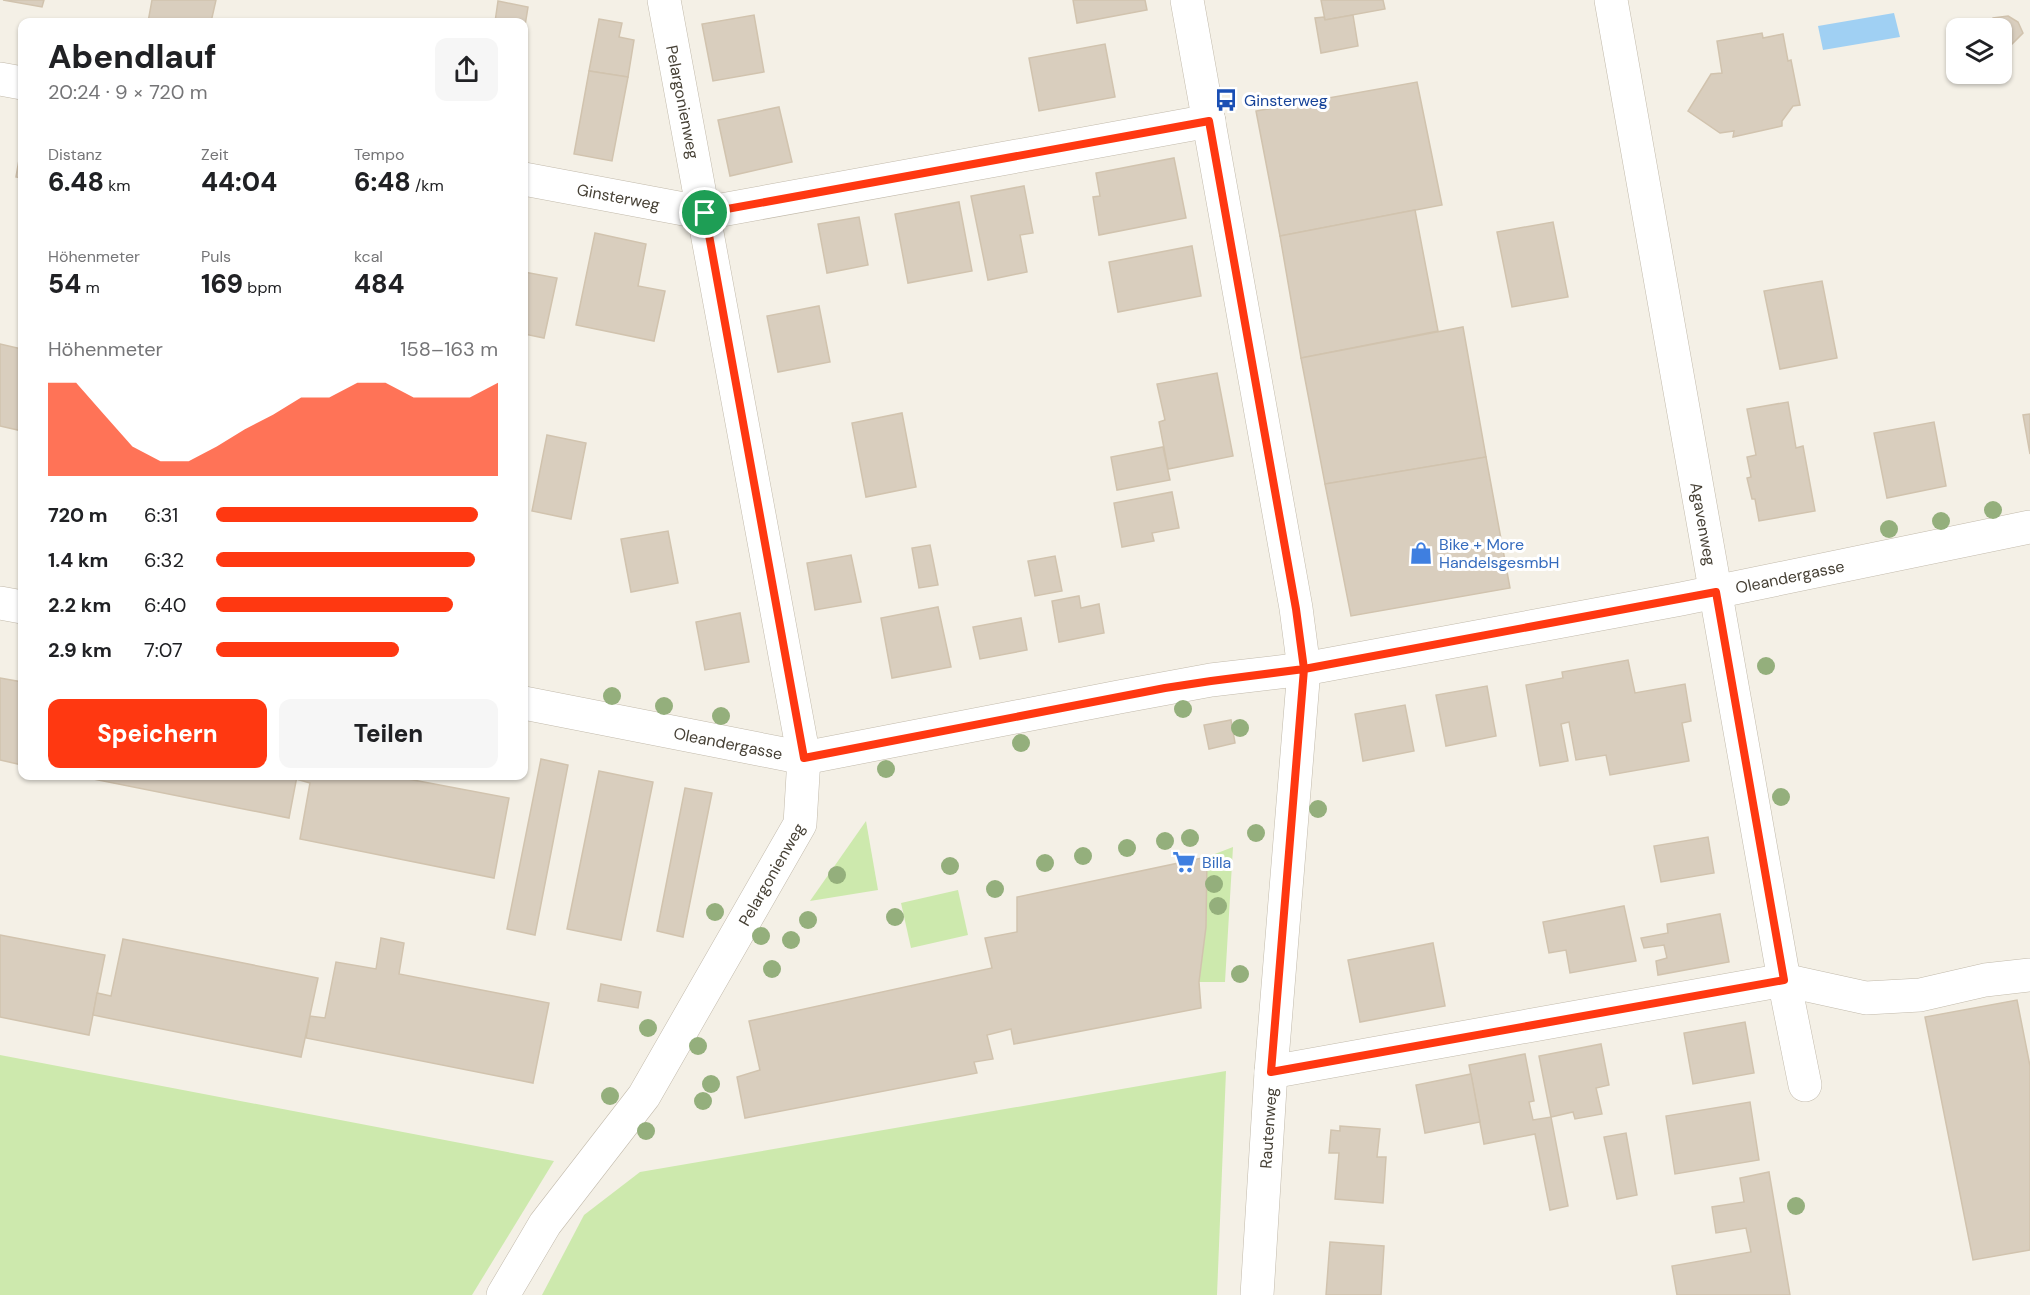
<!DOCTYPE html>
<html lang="de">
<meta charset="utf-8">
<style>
body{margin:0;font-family:"DM Sans",sans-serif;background:#f6f6f6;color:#202124;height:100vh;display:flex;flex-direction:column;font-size:22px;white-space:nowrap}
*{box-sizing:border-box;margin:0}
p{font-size:20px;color:#757577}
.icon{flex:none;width:33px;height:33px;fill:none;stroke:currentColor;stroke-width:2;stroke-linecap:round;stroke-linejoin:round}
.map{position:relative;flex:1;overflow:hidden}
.side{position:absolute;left:18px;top:18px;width:510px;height:762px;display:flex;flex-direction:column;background:#fff;border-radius:12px;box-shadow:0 2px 4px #0004}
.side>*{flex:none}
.buttons{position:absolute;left:1946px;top:18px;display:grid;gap:12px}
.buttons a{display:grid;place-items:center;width:66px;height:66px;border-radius:12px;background:#fff;box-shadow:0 2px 4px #0004;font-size:30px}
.pin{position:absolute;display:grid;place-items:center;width:51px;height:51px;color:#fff;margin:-26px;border:3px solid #fff;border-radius:50%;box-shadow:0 2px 6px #0007}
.round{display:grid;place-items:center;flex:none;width:63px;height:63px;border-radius:12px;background:#f6f6f6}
.overview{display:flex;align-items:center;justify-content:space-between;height:102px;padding:0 30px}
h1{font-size:33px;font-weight:800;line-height:45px}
.figures{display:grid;grid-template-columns:repeat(3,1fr);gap:9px;height:102px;padding:6px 30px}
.figures div{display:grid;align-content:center}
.figures b{font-size:26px;font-weight:800}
.figures small{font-size:16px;font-weight:400}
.figures p{font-size:16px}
.chart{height:168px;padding:12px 30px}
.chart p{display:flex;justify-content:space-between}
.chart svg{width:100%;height:108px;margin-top:6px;fill:#ff3811;opacity:.7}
.action{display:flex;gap:12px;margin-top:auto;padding:12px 30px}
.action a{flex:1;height:69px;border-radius:12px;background:#ff3811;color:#fff;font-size:24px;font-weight:800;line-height:69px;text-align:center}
.action a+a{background:#f6f6f6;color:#202124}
ul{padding:0 30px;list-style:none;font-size:20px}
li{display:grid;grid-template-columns:96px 72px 1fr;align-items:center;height:45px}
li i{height:15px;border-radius:8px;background:#ff3811}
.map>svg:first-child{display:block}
.green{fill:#cde9ad}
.water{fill:#a0d0f3}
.building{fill:#d9cebe;stroke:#d1c3ae;stroke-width:1.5}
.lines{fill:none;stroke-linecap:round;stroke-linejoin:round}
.minor-casing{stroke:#c2baab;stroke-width:34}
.minor{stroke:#fff;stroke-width:33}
.tree{fill:#94af7c}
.route-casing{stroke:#fff;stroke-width:12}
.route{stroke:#ff3811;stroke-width:8}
.labels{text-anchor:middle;stroke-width:6;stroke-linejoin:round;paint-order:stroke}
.transit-label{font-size:16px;fill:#164399;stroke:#fff;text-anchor:start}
.street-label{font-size:16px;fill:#464035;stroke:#fff}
.shop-label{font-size:16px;fill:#366cbe;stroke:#fff;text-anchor:start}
</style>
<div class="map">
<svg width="2030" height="1295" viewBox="0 0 2030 1295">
<rect width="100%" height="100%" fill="#f4f0e6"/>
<!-- green -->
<g class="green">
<polygon points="866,821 878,890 810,901"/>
<polygon points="1233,847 1225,982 1199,982 1206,927 1207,857"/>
<polygon points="958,890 968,935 911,948 901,903"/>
<polygon points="0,1055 554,1161 472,1295 0,1295"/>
<polygon points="1226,1071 1217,1295 542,1295 584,1215 640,1172"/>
</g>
<!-- water -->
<polygon class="water" points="1894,13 1900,37 1823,50 1818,26"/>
<!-- building -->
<g class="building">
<polygon points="3,0 44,0 42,7"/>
<polygon points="152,0 216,0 211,22 148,22"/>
<polygon points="1073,0 1145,0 1147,10 1077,23"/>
<polygon points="1321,0 1383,0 1385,9 1325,20"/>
<polygon points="498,1 528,7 524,32 524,22 495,22"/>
<polygon points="754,15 764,72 713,81 702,24"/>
<polygon points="1353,15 1358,46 1321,53 1315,18 1324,17 1325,20"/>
<polygon points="2008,16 2018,22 2023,33 2012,44 2001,47 2001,28 1986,28 1993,18"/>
<polygon points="599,19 622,23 619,37 634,40 628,77 589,71"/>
<polygon points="1762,33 1763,38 1783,34 1788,61 1791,60 1800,105 1793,106 1782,121 1782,126 1733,137 1734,131 1720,133 1688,111 1711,74 1722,73 1717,41"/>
<polygon points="1105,44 1115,97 1039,111 1029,58"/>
<polygon points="589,71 628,77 612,161 574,154"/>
<polygon points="1417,82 1442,205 1280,236 1256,111"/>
<polygon points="779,107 792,162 730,176 718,120"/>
<polygon points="22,143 22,178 16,177"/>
<polygon points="1174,158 1186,218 1099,235 1093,197 1100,196 1096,173"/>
<polygon points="1024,186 1033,233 1020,235 1027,272 988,280 971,196"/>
<polygon points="959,202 972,271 908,283 895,214"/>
<polygon points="1415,210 1438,331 1301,358 1280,236"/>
<polygon points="859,217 868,265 827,273 818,224"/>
<polygon points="1553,222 1568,297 1512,307 1497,232"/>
<polygon points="595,233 646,244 638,286 665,291 654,341 576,325"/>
<polygon points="1192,246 1201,296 1118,312 1109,262"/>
<polygon points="524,272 557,278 544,338 524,334"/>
<polygon points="1822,281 1837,358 1780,369 1764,291"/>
<polygon points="819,306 830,362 778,372 767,316"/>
<polygon points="1463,327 1486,457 1325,484 1301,358"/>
<polygon points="0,344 22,349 22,431 0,426"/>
<polygon points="1217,373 1233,456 1168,469 1159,422 1165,420 1157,384"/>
<polygon points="1788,402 1796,448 1803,446 1815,511 1759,521 1755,499 1752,499 1747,478 1751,477 1747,457 1756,455 1747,409"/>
<polygon points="902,413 916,487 866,497 852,423"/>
<polygon points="2030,414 2030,454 2023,415"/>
<polygon points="1934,422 1946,486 1887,498 1874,433"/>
<polygon points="547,435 586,443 571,519 532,511"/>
<polygon points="1163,447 1170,480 1117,490 1111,457"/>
<polygon points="1486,457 1510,588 1351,616 1325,484"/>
<polygon points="1172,492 1179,528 1152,533 1154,541 1122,547 1114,503"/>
<polygon points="668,531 678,583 631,592 621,539"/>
<polygon points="930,545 938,585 919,588 912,548"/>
<polygon points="851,555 861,602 815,610 807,563"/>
<polygon points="1055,556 1062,591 1035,596 1028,561"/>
<polygon points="1079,596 1081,608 1099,604 1104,633 1059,642 1052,601"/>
<polygon points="938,607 951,667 892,678 881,618"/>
<polygon points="740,613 749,662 705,670 696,622"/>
<polygon points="1021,618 1027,650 980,659 973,627"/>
<polygon points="1628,660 1635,693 1685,684 1691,721 1682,723 1689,761 1610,775 1606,755 1576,760 1569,722 1561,724 1568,761 1540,766 1526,685 1563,678 1562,672"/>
<polygon points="0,678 22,682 22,765 0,760"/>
<polygon points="1487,686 1496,736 1446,746 1436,695"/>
<polygon points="1405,705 1414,751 1363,761 1355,714"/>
<polygon points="1231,720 1235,743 1209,749 1204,725"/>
<polygon points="541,759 568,765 535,935 507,929"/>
<polygon points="599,771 653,782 621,940 567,929"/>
<polygon points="94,776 297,776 289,818 93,779"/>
<polygon points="297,776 392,776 509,798 494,878 300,839 310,783 296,779"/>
<polygon points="685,788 712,793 683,937 657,931"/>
<polygon points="1708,837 1714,873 1661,882 1654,846"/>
<polygon points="1207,857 1206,927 1199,982 1201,1008 1014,1044 1011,1029 987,1035 993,1059 974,1062 977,1073 745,1118 737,1077 760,1070 749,1021 992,968 985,938 1017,932 1017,897"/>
<polygon points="1624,906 1636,961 1570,973 1566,950 1549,953 1543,922"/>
<polygon points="1720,914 1729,962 1658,975 1656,961 1667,958 1664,945 1644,948 1641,938 1668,933 1667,924"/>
<polygon points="0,935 105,955 89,1035 0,1017"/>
<polygon points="381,938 404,943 399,974 549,1003 533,1083 306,1038 310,1016 325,1018 336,962 376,969"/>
<polygon points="123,939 318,978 301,1057 93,1015 97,993 111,996"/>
<polygon points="1433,943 1445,1006 1360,1022 1348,960"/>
<polygon points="601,984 641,992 638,1008 598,1001"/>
<polygon points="2017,1000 2030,1066 2030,1250 1973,1260 1925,1017"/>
<polygon points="1745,1022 1754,1073 1693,1084 1684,1033"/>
<polygon points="1601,1044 1609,1085 1596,1088 1602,1114 1575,1119 1573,1112 1551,1117 1539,1056"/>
<polygon points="1525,1054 1534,1101 1529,1102 1533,1120 1551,1117 1568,1206 1550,1210 1535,1134 1484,1144 1469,1065"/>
<polygon points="1471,1074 1480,1122 1425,1133 1416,1085"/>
<polygon points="1750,1102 1759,1160 1675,1174 1666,1116"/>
<polygon points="1340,1126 1380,1129 1377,1157 1386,1157 1383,1203 1335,1199 1339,1153 1329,1153 1331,1130 1340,1131"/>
<polygon points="1626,1133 1637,1195 1617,1199 1604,1137"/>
<polygon points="1769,1172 1790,1295 1677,1295 1672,1266 1751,1252 1746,1228 1716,1233 1712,1207 1744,1202 1740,1178"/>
<polygon points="1330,1242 1384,1246 1381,1295 1326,1295"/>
</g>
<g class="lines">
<!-- minor casing -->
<g class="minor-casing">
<g id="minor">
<polyline points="1187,0 1296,608 1304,669 1271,1072 1257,1295"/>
<path id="s1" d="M1611,0l173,980 21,105"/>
<polyline points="0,79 22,83"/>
<path id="s2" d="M524,179l181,34 504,-92"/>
<polyline points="0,603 22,607"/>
<path id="s3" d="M524,703l280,55 315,-61 92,-17 93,-11 377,-70 349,-72"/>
<polyline points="1271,1072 1784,980 1866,998 1920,995 1985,980 2030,975"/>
<path id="s4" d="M503,1295l42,-71 99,-128 156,-272 4,-66 -140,-758"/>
</g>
</g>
<!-- minor -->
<use href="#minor" class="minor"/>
</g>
<!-- trees -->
<g class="tree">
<circle cx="1993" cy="510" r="9"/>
<circle cx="1941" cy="521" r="9"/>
<circle cx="1889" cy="529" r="9"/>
<circle cx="1766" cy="666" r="9"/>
<circle cx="612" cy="696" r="9"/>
<circle cx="664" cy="706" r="9"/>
<circle cx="1183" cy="709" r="9"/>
<circle cx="721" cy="716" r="9"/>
<circle cx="1240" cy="728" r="9"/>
<circle cx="1021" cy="743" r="9"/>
<circle cx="886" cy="769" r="9"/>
<circle cx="1781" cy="797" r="9"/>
<circle cx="1318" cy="809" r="9"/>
<circle cx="1256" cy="833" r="9"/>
<circle cx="1190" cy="838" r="9"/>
<circle cx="1165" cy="841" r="9"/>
<circle cx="1127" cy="848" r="9"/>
<circle cx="1083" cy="856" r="9"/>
<circle cx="1045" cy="863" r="9"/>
<circle cx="950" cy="866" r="9"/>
<circle cx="837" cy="875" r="9"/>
<circle cx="1214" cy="884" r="9"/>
<circle cx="995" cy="889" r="9"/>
<circle cx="1218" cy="906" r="9"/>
<circle cx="715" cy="912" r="9"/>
<circle cx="895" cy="917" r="9"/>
<circle cx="808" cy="920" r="9"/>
<circle cx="761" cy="936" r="9"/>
<circle cx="791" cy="940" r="9"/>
<circle cx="772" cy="969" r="9"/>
<circle cx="1240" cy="974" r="9"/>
<circle cx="648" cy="1028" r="9"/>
<circle cx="698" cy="1046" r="9"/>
<circle cx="711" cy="1084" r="9"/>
<circle cx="610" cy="1096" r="9"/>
<circle cx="703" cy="1101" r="9"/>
<circle cx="646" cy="1131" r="9"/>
<circle cx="1796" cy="1206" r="9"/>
</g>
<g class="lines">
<!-- route casing -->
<g class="route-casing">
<polyline id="route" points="705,213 804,758 1165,688 1211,681 1304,669 1271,1072 1784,980 1716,592 1304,669 1296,609 1209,121 705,213"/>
</g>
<!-- route -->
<use href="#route" class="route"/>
</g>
<!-- icons -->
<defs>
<g id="bus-bare" transform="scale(1.8)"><path d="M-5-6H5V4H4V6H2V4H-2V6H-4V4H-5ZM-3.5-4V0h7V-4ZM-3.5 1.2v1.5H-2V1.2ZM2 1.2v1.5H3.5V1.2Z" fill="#1a4fb4" stroke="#fff" stroke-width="2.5" paint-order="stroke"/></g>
<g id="shop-bare" transform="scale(1.8)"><path d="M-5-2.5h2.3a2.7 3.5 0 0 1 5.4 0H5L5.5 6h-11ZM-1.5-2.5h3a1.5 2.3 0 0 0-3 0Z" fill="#3f7fe0" stroke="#fff" stroke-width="2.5" paint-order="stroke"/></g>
<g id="supermarket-bare" transform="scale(1.8)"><path d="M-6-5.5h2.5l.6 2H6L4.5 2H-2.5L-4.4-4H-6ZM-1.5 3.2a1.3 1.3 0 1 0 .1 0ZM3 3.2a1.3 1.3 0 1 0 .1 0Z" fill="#3f7fe0" stroke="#fff" stroke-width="2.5" paint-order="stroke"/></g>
</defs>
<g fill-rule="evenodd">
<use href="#bus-bare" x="1226" y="100"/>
<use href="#shop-bare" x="1421" y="553"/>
<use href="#supermarket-bare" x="1184" y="862"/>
</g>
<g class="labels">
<!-- transit labels -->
<g class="transit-label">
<text x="1244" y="106">Ginsterweg</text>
</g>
<!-- street labels -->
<g class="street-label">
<text transform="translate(683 102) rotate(79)" y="6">Pelargonienweg</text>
<text dy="6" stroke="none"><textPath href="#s2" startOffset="96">Ginsterweg</textPath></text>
<text dy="6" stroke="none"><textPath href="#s1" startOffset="532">Agavenweg</textPath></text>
<text dy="6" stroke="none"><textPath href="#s3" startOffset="1288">Oleandergasse</textPath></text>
<text dy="6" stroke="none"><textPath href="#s3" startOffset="208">Oleandergasse</textPath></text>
<text dy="6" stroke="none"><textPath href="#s4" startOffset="500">Pelargonienweg</textPath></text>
<text transform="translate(1268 1128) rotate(-86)" y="6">Rautenweg</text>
</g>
<!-- shop labels -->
<g class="shop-label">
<text x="1439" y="550">Bike + More<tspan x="1439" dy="18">HandelsgesmbH</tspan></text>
<text x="1202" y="868">Billa</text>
</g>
</g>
</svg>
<div class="buttons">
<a><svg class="icon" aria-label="layers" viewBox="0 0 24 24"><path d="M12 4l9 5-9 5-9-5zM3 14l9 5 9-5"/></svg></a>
</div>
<div class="pin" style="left:705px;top:213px;background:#1e9e55"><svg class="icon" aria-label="arrive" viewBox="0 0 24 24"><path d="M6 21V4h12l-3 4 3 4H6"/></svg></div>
<section class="side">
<div class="overview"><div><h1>Abendlauf</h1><p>20:24 · 9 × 720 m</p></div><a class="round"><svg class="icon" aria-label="share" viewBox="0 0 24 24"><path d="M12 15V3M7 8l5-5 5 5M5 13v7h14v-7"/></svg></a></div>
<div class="figures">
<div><p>Distanz</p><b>6.48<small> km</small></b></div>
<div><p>Zeit</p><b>44:04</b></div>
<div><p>Tempo</p><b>6:48<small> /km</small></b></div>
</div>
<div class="figures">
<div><p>Höhenmeter</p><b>54<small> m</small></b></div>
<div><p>Puls</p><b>169<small> bpm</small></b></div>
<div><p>kcal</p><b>484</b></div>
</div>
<div class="chart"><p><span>Höhenmeter</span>158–163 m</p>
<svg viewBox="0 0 160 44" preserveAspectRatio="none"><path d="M0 44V6L10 6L20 19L30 32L40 38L50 38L60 32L70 25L80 19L90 12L100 12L110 6L120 6L130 12L140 12L150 12L160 6V44z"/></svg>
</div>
<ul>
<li><b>720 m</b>6:31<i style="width:93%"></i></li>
<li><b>1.4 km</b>6:32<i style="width:92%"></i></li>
<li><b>2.2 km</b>6:40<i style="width:84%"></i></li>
<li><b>2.9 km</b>7:07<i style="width:65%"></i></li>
</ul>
<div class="action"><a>Speichern</a><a>Teilen</a></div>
</section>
</div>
